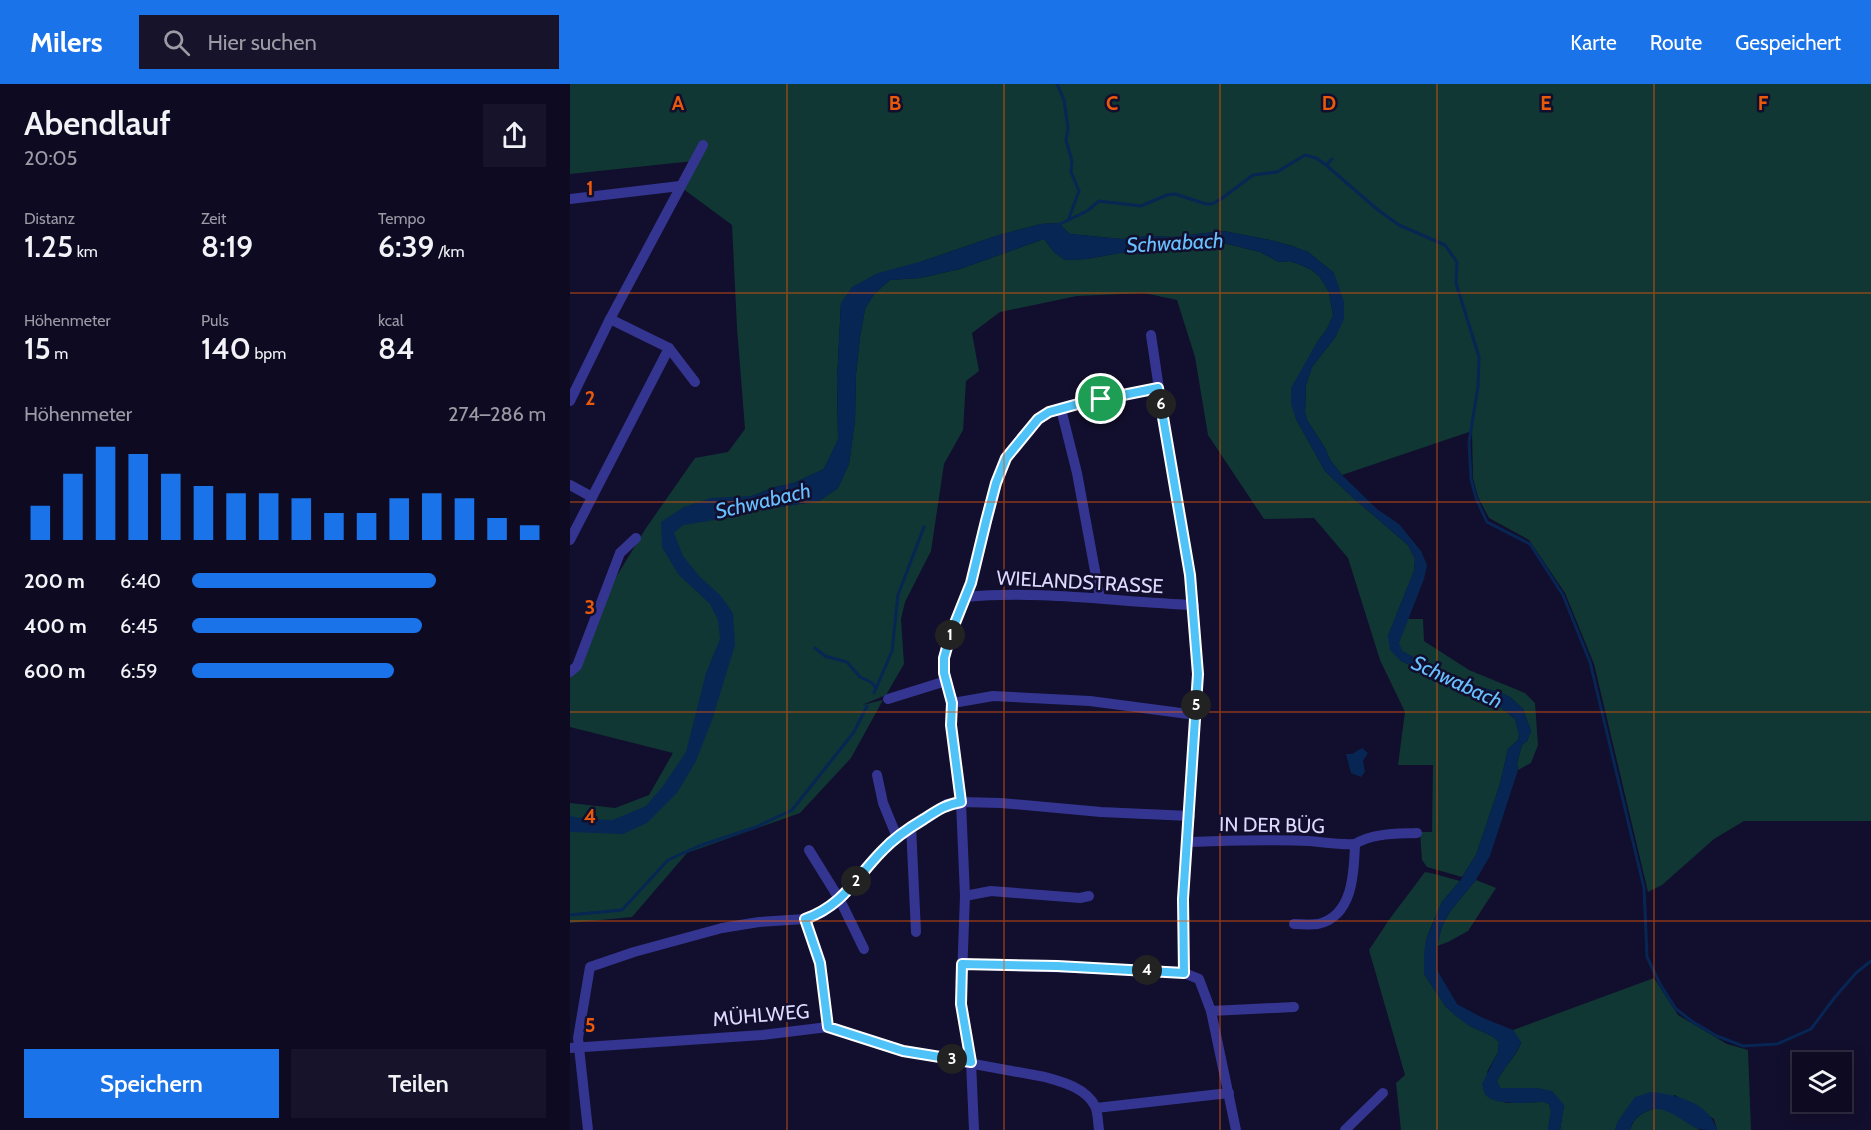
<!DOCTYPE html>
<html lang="de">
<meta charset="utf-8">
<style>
body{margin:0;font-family:Cabin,sans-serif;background:#17132a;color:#f1f3f6;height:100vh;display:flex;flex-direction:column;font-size:22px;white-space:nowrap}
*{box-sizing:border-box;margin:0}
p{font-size:20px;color:#9b9aa5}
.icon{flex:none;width:33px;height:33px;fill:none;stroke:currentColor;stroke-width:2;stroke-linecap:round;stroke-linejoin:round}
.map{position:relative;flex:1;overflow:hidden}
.details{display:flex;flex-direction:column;background:#0e0a22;width:570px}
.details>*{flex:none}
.tools{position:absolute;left:1222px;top:968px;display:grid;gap:12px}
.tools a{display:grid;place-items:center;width:60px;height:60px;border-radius:0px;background:#0e0a22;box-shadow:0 3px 15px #0003,0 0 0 2px #2e2b40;font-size:30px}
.pin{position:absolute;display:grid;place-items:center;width:51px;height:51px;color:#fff;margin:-26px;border:3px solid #fff;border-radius:50%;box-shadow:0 2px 6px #0007}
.km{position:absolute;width:30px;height:30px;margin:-15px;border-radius:50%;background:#222;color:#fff;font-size:16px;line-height:30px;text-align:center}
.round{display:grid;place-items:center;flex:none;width:63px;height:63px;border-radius:0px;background:#17132a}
.headline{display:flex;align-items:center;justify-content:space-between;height:102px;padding:0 24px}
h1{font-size:33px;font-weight:600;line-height:45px}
.metrics{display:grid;grid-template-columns:repeat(3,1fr);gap:9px;height:102px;padding:6px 24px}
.metrics div{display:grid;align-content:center}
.metrics b{font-size:30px;font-weight:600}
.metrics small{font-size:16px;font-weight:400}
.metrics p{font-size:16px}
.chart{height:168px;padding:12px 24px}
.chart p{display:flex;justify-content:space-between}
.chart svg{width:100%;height:108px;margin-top:6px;stroke:#1a73e8;stroke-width:6}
.button{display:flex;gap:12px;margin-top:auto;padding:12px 24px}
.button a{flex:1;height:69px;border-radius:0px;background:#1a73e8;color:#fff;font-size:24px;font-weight:600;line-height:69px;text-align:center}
.button a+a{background:#17132a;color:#f1f3f6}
ul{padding:0 24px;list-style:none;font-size:20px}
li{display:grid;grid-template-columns:96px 72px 1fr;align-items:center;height:45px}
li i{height:15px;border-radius:8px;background:#1a73e8}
header{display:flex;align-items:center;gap:36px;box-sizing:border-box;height:84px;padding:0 30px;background:#1a73e8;color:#fff}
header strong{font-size:28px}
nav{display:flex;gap:33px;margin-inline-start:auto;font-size:21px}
.search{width:420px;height:54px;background:#17132a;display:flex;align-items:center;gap:15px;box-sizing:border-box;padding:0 21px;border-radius:0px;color:#9b9aa5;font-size:22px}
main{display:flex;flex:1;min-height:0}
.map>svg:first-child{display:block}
.green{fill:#103734}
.water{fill:#072653}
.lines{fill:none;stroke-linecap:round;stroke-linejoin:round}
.stream{stroke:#072653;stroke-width:3}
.minor{stroke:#343590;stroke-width:10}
.route-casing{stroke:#fff;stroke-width:12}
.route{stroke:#4fc3f7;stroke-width:8}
.grid{fill:none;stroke:#e8590c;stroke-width:1.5;stroke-opacity:0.55}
.labels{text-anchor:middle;stroke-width:5;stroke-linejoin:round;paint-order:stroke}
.street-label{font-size:20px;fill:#dcdaff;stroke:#120e2d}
.water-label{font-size:21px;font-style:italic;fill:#68c0ff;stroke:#120e2d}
.grid-label{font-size:20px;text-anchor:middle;font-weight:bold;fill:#e8590c;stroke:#120e2d;stroke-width:5;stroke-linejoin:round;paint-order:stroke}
</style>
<header>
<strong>Milers</strong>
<div class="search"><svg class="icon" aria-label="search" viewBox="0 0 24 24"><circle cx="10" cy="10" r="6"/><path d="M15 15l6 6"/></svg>Hier suchen</div>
<nav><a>Karte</a><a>Route</a><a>Gespeichert</a></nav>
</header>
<main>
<section class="details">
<div class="headline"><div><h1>Abendlauf</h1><p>20:05</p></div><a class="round"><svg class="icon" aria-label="share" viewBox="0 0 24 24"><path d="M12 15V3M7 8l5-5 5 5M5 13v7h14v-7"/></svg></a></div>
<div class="metrics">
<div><p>Distanz</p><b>1.25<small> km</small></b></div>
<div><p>Zeit</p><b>8:19</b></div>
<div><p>Tempo</p><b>6:39<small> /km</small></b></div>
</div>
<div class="metrics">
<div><p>Höhenmeter</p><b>15<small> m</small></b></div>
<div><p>Puls</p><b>140<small> bpm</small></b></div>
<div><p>kcal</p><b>84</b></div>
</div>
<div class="chart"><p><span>Höhenmeter</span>274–286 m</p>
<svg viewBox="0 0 160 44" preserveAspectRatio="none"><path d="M5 44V30M15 44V17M25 44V6M35 44V9M45 44V17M55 44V22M65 44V25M75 44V25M85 44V27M95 44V33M105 44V33M115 44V27M125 44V25M135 44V27M145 44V35M155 44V38"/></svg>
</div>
<ul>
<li><b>200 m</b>6:40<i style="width:69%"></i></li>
<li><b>400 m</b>6:45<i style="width:65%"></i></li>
<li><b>600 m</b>6:59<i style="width:57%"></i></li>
</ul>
<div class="button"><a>Speichern</a><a>Teilen</a></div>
</section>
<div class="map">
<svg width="1301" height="1046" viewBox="0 0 1301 1046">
<rect width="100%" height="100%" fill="#120e2d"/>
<!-- green -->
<g class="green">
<polygon points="0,0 1301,0 1301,737 1174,737 1144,755 1092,801 1078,808 1024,580 995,509 959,456 919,434 908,413 903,394 902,347 772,391 760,376 755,364 737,336 735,328 736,301 742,283 766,252 764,189 738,168 722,162 700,156 653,147 603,153 578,152 552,155 500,150 488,139 471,140 429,151 353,177 271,219 267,296 268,356 254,385 224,399 205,403 182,412 184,427 249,417 268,404 279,380 285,336 286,290 290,253 295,225 304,210 320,196 350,194 390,185 474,155 484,168 495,176 517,175 550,169 578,170 645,157 690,168 709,178 720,177 731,181 742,186 750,193 759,208 763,231 757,245 748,257 722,304 726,335 755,387 781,412 838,461 845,475 844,487 818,552 831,577 849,585 893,610 923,617 945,635 949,651 948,656 938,665 930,700 906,771 892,793 857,783 852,776 850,748 862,748 863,681 828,681 835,628 810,576 778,474 744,434 694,435 638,351 625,273 607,216 574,209 507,212 430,228 402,249 409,287 396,297 393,346 374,380 361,467 335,518 331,535 334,580 316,611 292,621 313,616 281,674 230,729 117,769 62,833 0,839 0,719 45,724 79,711 103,669 0,643 0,591 43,498 76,444 125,374 158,368 175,345 167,244 162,141 112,104 124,77 0,90"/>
<polygon points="837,535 853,535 854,557 899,586 955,609 965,619 968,661 961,679 948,686 947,679 952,661 957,657 961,647 953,625 940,613 929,608 903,601 848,576 832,567 828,559"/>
<polygon points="855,788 865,790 890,797 872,818 861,843 856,856 854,890 876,923 900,942 922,952 929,958 928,968 917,988 935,1019 974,1018 979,1020 981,1027 978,1046 831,1046 826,999 835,991 799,866 821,833"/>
<polygon points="906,796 926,804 898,847 878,858 867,862 872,842 881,826"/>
<path d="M1084,894l24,37 49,29 21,6 3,80h-34l-3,-11 -39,-24 -57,26 -3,9h-55l4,-25 -27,-17h-37l-3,-7c7,-15 19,-24 24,-38l-8,-13z"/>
<path d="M1088,1024l11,3 31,19h-70c4,-14 14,-19 28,-22z"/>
</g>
<!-- water -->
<g class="water">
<path d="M488,139l12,11 52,5 26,-3 25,1 50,-6 47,9 22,6 16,6 26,21 10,29v17l-8,17 -24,31 -6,18 -1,27 2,8 18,28 5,12 12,15 35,34 22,15 22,27 6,14 -3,14 -25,64 3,8 16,9 55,25 26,7 11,5 13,12 8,22 -4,10 -5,4 -5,18 1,7 -28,86 -14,24 -25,30 -9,16 -5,20v24l20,34 24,13 32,13 8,12c-5,15 -17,24 -24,39l3,7h37l15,3 12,14 -4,25h-12l3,-19 -2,-7 -5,-2c-14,0 -51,5 -59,-8 -2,-3 -2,-7 -3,-10l16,-32 1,-10 -7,-6 -22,-10 -13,-9 -11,-10 -22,-33v-21l2,-13 16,-38 18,-21 16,-26 24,-71 8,-35 10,-9 1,-5 -4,-16 -22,-18 -30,-7 -44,-25 -18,-8 -11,-11 -2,-14 26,-65 1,-12 -7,-14 -57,-49 -26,-25 -29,-52 -5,-15v-16l27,-47 9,-12 6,-14 -4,-23 -9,-15 -8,-7 -11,-5 -11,-4 -11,1 -19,-10 -44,-11 -68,13 -28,-1 -33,6 -22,1 -11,-8 -10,-13 -84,30 -40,9 -30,2 -16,14 -9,15 -5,28 -4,37 -1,46 -6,44 -11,24 -19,13 -65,10 -39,9 -32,5 -9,8 9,23 17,21 20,18 13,18 2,32 -23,75 -16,41 -19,32 -30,30 -24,11 -53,-2v-16l15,3 28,1 33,-14 17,-20 23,-34 20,-79 14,-34 -2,-19 -8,-16 -32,-30 -16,-27 -1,-25 23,-15 27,-9 41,-2 23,-9 19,-4 30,-14 14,-30 -1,-59 4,-77 11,-16 26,-14 45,-12 76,-26 42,-11z"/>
<polygon points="792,664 798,669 793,677 795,688 791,693 781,689 776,670 782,670"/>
<path d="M1081,1008c26,3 58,10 66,38 -5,0 -13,0 -18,-1 -20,-8 -37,-31 -59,-14 -6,5 -8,7 -10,15h-15l3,-9 17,-24z"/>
</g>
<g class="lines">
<!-- stream -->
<g class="stream">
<polyline points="487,0 494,16 498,44 496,56 502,77 501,88 509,107 499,134"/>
<polyline points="756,81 762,75"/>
<polyline points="486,142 517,127 529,117 571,122 597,111 605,110 636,120 642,120 651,115 683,91 707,88 735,71 746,74 756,81 808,126 829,141 875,161 887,178 886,199 909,273 908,303 899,358 901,395 906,414 917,438 960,460 993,511 1020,578 1074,804 1077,873 1090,900 1106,925 1123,938 1147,952 1173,962 1207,960 1241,945 1265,913 1287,888 1301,877"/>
<polyline points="245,564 255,572 277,578 290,593 301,598 306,604"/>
<polyline points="304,609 322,567 328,511 354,443"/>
<polyline points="0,831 52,826 98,776 129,762 186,743 222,726 284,648 297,622"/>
</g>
<!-- minor -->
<g class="minor">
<polyline points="0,115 110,102"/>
<polyline points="581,251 592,325 620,491 628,590 613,815 614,889"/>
<polyline points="99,264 125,298"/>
<polyline points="0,317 40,235 133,61"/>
<polyline points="491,325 507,389 530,514"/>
<polyline points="0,401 22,413"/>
<polyline points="0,456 99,264 40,235"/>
<path d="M395,513c76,-7 152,5 229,8"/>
<polyline points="0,588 7,582 50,469 66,454"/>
<polyline points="318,615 376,597"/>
<polyline points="383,619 423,612 520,617 626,631"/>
<polyline points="307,691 313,719 327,753"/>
<polyline points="341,742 346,848"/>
<path d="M618,758c40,-1 81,-3 121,-1 15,1 30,4 46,3 -1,29 -2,72 -37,80 -8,1 -16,0 -24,0"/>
<path d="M785,760c18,-11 40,-10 62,-11"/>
<polyline points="239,766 270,816 294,865"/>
<polyline points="395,812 421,807 510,814 519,812"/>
<polyline points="235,835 250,879 258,943"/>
<polyline points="392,880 593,887 614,889 629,895 641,927 666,1046"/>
<polyline points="641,927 724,923"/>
<path d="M0,964l192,-13 66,-8 75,24 142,26c18,5 41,11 50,29 3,6 3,17 4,24"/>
<polyline points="526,1024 659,1009"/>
<polyline points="18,1046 8,954 20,883 64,868 152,844 189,838 235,835 251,829 270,816 313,766 327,753 377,720 391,718 431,719 531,728 620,732"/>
<polyline points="404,1046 401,978 391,920 395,812 391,718 381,641 383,619 374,589 373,574 381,549 401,499 427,399 436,374 451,354 468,335 479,328 508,320 588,304"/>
<polyline points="775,1046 813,1009"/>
</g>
</g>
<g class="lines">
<!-- route casing -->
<g class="route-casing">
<path id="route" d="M588,304l32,187 8,99 -15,225 1,74 -127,-7 -95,-2 -1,40 10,58 -68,-11 -75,-24 -8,-64 -15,-44c39,-14 51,-42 78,-69 12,-13 26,-22 41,-31 14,-9 20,-14 37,-17l-10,-77 1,-22 -8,-30v-15l7,-25 20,-50 15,-62 10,-38 10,-25 32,-39 11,-7 29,-8z"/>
</g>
<!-- route -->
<use href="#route" class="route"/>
</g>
<!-- grid -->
<path class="grid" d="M217,0v1046M434,0v1046M650,0v1046M867,0v1046M1084,0v1046M0,209h1301M0,418h1301M0,628h1301M0,837h1301"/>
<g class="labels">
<!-- street labels -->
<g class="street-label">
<text transform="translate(510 498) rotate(3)" y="7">WIELANDSTRASSE</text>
<text transform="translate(702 741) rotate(1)" y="7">IN DER BÜG</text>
<text transform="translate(191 931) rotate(-5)" y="7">MÜHLWEG</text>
</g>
<!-- water labels -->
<g class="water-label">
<text transform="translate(605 159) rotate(-3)" y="7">Schwabach</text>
<text transform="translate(193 417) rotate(-13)" y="7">Schwabach</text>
<text transform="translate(887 598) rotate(25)" y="7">Schwabach</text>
</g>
</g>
<g class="grid-label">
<text x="108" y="26">A</text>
<text x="325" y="26">B</text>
<text x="542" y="26">C</text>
<text x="759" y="26">D</text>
<text x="976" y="26">E</text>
<text x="1193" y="26">F</text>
<text x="20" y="111">1</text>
<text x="20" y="321">2</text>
<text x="20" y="530">3</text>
<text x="20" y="739">4</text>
<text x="20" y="948">5</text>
</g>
</svg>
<div class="tools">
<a><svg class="icon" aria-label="layers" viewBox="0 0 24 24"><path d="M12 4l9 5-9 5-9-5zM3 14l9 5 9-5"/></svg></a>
</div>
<div class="pin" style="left:531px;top:315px;background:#1e9e55"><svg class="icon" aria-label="arrive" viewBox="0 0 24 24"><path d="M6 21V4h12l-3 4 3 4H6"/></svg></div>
<b class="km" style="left:380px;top:551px">1</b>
<b class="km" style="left:286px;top:797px">2</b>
<b class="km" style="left:382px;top:975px">3</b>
<b class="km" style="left:577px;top:886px">4</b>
<b class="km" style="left:626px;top:621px">5</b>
<b class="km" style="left:591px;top:320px">6</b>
</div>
</main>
